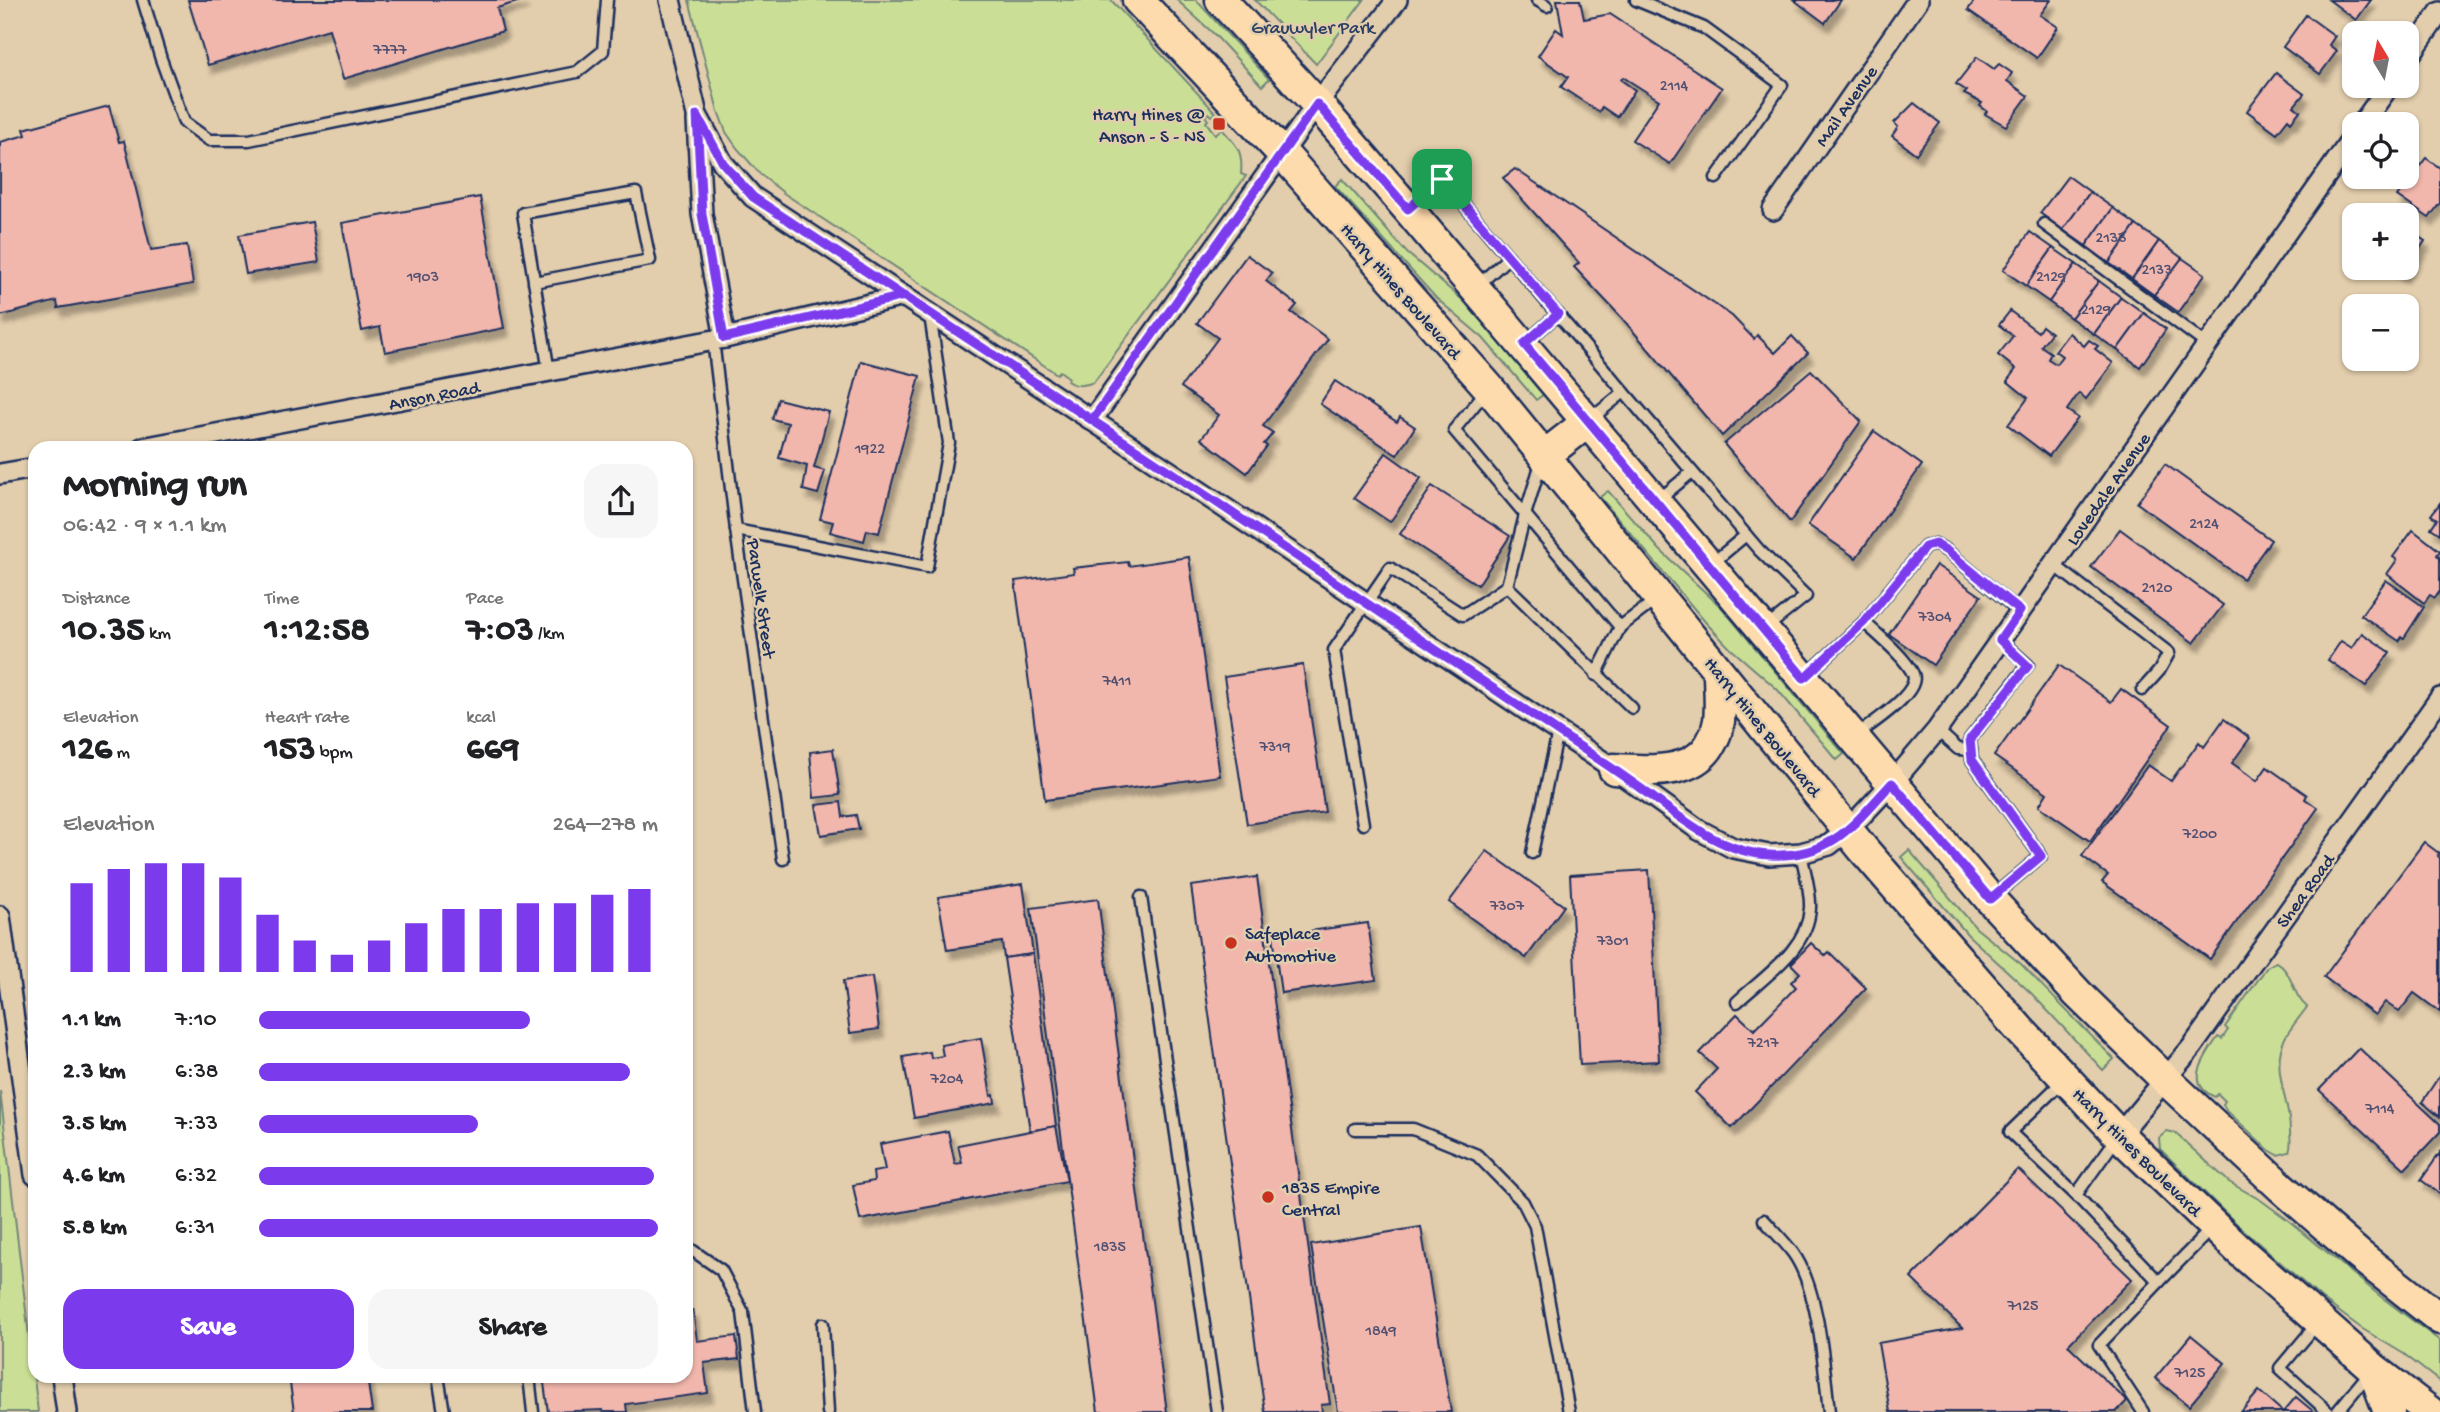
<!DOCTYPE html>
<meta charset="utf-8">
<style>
body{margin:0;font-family:"Gochi Hand",sans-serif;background:#f6f6f6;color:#202124;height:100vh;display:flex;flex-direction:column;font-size:26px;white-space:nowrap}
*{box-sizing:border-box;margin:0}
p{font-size:23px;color:#757577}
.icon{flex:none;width:38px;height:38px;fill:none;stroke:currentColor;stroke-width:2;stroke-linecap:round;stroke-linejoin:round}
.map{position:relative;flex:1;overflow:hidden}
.side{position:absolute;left:28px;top:441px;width:665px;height:942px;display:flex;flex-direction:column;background:#fff;border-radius:21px;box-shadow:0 2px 5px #0004}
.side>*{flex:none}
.needle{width:46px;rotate:350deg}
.fabs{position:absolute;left:2342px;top:21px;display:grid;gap:14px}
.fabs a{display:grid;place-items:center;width:77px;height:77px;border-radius:14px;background:#fff;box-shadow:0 2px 5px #0004;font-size:35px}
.pin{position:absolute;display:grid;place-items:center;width:60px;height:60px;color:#fff;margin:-30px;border-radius:14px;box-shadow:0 4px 10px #0006}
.round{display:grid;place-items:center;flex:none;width:74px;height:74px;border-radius:21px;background:#f6f6f6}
.overview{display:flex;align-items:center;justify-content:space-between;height:119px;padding:0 35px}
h1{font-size:38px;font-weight:800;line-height:52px}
.metrics{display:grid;grid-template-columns:repeat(3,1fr);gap:10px;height:119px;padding:7px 35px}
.metrics div{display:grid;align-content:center}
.metrics b{font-size:35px;font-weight:800}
.metrics small{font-size:19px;font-weight:400}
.metrics p{font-size:19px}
.chart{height:196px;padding:14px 35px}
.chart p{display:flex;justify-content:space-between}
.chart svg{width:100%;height:126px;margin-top:7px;stroke:#7c3aed;stroke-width:6}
.primary-button{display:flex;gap:14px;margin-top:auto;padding:14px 35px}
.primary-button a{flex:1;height:80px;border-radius:21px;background:#7c3aed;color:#fff;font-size:28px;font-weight:800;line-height:80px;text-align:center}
.primary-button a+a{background:#f6f6f6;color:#202124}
ul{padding:0 35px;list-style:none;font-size:23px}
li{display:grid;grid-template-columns:112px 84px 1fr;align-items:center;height:52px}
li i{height:18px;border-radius:9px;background:#7c3aed}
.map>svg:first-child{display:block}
.green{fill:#cadf95;stroke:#72877a;stroke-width:2}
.building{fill:#f1b6ac;stroke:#1b2f5e;stroke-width:2;filter:url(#shadow)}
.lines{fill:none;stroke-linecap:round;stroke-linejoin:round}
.lane-casing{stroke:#1b2f5e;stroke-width:15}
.street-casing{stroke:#1b2f5e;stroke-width:24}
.primary-casing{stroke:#1b2f5e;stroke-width:35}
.lane{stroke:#e2cdac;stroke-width:10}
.street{stroke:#e2cdac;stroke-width:19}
.primary{stroke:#fedbac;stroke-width:30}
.route-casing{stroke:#fff;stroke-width:14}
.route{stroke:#7c3aed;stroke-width:9}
.poi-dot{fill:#c8321e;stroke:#e2cdac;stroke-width:2.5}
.labels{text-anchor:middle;stroke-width:5;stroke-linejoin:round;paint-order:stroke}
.number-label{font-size:16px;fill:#505172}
.park-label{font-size:19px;fill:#2c4164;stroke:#e2cdac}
.street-label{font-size:19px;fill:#1b2f5e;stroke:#e2cdac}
.poi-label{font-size:19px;fill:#1b2f5e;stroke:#e2cdac;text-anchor:start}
</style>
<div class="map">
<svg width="2440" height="1412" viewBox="0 0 2440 1412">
<defs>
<filter id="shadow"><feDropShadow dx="4.5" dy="8" stdDeviation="2" flood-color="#0004"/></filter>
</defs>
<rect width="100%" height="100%" fill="#e2cdac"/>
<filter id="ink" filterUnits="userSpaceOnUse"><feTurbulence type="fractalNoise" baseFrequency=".0143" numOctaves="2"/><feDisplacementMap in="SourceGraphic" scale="14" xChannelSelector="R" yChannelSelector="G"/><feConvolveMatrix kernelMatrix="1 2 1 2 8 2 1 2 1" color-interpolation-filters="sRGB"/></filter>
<g filter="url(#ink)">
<!-- green -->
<g class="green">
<path d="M689,0h422l105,113 -4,3 -3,-3 -4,3 3,4 -2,2 9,12 7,-5c15,17 21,21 19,45l5,2 -152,206c-9,4 -18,5 -27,-1l2,-3 -9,-7 -3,3 -272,-180 -25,-20 -23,-26 -11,-16 -8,-21z"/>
<polygon points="1177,0 1196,0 1269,79 1262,86 1214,34"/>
<polygon points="1255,0 1364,0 1316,64"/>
<polygon points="1342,179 1407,253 1465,302 1544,394 1536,400 1483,338 1436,298 1335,186"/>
<polygon points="1608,491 1660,550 1722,608 1844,754 1837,760 1777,689 1730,648 1707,624 1600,497"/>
<polygon points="1909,850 1976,928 2021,964 2114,1059 2103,1070 2031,993 1968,935 1901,857"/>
<path d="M2276,962c18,11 15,32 31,45 -7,10 -16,20 -22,31 -15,31 5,62 5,93 0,7 2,14 -1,21l-11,3 -9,-5 -43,-40 -3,-6 2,-3 -7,-7 -3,3c-32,-13 -9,-42 3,-60l4,2 6,-9 -3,-3 42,-60z"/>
<polygon points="0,1091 38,1412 0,1412"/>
<polygon points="2167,1131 2175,1133 2229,1182 2262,1201 2288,1220 2380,1296 2440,1341 2440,1382 2404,1354 2361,1328 2322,1299 2240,1227 2160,1149 2159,1138"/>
</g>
<!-- building -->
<g class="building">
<polygon points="188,0 524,0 497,8 503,31 343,79 329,29 208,65"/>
<polygon points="1557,0 1580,0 1584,19 1610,14 1722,88 1670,164 1632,140 1659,100 1623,77 1621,80 1635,90 1617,117 1602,107 1599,112 1561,87 1568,77 1538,56 1556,29 1563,34"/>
<polygon points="1794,0 1841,0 1825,23"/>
<polygon points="1975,0 2051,0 2040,15 2058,27 2037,58 1968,10"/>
<polygon points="2329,0 2371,0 2356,20"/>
<polygon points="2306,15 2335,36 2329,45 2337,51 2320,74 2283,47"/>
<polygon points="1977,57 1994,69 1999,64 2012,73 2007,81 2028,96 2006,126 1985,114 1987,111 1980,106 1982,103 1964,94 1967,91 1956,84"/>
<polygon points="2276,73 2304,94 2294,106 2300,111 2291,122 2288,119 2277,133 2247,111"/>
<polygon points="1914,103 1940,123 1916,154 1892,136 1898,127 1894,123"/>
<polygon points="109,106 119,142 124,141 151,250 187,245 193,284 58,308 57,301 0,316 0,142 26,135 24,129"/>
<polygon points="2426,158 2440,168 2440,203 2429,218 2397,196"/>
<polygon points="1515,169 1732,316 1754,339 1757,335 1775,353 1792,336 1808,353 1722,436 1621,317 1574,267 1579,263 1503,178"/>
<polygon points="2068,176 2090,192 2063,230 2040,213"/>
<polygon points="2090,192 2113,208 2086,246 2063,230"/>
<polygon points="480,197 504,328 385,352 380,327 362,331 342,223"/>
<polygon points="2113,208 2136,225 2109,263 2086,246"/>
<polygon points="312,222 319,262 246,274 239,235"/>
<polygon points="2136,225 2159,241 2132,279 2109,263"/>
<polygon points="2406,228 2425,241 2402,275 2392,268 2406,268"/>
<polygon points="2030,232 2053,248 2026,286 2003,270"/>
<polygon points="2159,241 2182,258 2154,295 2132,279"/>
<polygon points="2053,248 2076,264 2049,302 2026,286"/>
<polygon points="1247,255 1272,273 1266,281 1297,305 1291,312 1328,339 1263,426 1273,433 1264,444 1267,446 1247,473 1201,439 1219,415 1181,387 1218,338 1197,323"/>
<polygon points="2182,258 2205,274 2178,312 2154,295"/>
<polygon points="2076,264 2099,281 2071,318 2049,302"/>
<polygon points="2099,281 2121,297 2094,334 2071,318"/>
<polygon points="2121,297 2144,313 2117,350 2094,334"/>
<polygon points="2010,311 2038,332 2042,326 2051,333 2041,346 2051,353 2048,359 2056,364 2062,356 2055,351 2069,333 2084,346 2089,340 2098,346 2095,349 2113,363 2086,399 2079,393 2067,410 2078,418 2049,456 2008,425 2028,398 2007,381 2016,369 1998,355 2013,336 1999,325"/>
<polygon points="2144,313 2166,329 2140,367 2117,350"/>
<polygon points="861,361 920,376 879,533 867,530 864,541 830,532 833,522 820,519"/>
<polygon points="1811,370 1861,421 1790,522 1724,444"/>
<polygon points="1335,381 1397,422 1400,417 1415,427 1397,455 1320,404"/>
<polygon points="778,399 829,412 814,468 825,471 818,494 803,490 807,466 779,458 788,423 772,419"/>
<polygon points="1874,431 1922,465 1856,558 1808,525"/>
<polygon points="1386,453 1421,478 1390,522 1354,498"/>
<polygon points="2165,464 2271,540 2243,579 2137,503"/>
<polygon points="1432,486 1510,536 1478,585 1400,534"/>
<polygon points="2440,503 2440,534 2431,528 2437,519 2431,515"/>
<polygon points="2120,529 2223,605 2194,643 2091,567"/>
<polygon points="2413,530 2440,551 2437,555 2440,558 2440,591 2435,598 2430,595 2424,603 2387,574 2397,560 2393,557"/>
<polygon points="1189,557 1220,776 1045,800 1015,581 1074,573 1073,568 1128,562 1129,566"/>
<polygon points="1936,565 1981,596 1933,665 1889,634"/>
<polygon points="2386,580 2424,607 2404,638 2402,637 2399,641 2361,615"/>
<polygon points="2362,633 2390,652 2366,686 2328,660 2341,641 2352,648"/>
<polygon points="1303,665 1325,812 1247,824 1224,677"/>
<polygon points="2059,665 2111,702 2121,689 2171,725 2090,841 2039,806 2047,793 1994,756"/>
<polygon points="2224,719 2250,738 2232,763 2257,781 2267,767 2307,795 2305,799 2318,808 2210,959 2102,882 2108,875 2082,856 2148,765 2171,781 2199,742 2204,747"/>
<polygon points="833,749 840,795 814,798 810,752"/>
<polygon points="841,802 843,817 856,815 859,829 821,835 816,805"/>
<polygon points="2424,842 2440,854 2438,856 2440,858 2440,1012 2414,993 2399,1012 2385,1002 2375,1015 2324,977"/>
<polygon points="1487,851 1564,906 1526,958 1449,902"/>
<polygon points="1649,870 1659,1061 1580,1065 1570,875"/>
<polygon points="1257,877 1330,1404 1321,1405 1322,1412 1265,1412 1191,886"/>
<polygon points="1023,884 1033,954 1004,958 1002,942 947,950 938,897"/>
<polygon points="1098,899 1122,1079 1167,1412 1098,1412 1031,908"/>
<polygon points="1368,923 1376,980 1281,993 1273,936"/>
<polygon points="1811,943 1825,956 1829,952 1866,988 1732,1128 1695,1092 1717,1069 1700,1053 1737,1014 1754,1030 1796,987 1791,982 1800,973 1791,964"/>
<polygon points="1033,954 1056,1126 1030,1131 1004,958"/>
<polygon points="872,977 879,1029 850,1033 843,981"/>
<polygon points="981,1038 991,1096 994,1095 995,1103 914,1118 903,1057 930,1052 931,1058 943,1056 941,1045"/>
<polygon points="2359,1048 2440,1124 2440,1132 2405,1169 2319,1090"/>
<polygon points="2440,1075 2440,1117 2422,1102"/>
<polygon points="1056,1126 1067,1181 860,1220 853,1185 874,1181 873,1172 885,1170 880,1144 948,1131 955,1164 962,1163 958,1145"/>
<polygon points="2440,1153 2440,1194 2421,1180"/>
<polygon points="2018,1169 2132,1279 2068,1345 2127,1401 2116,1412 1890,1412 1878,1343 1962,1328 1911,1278"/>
<polygon points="1421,1227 1451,1412 1338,1412 1311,1245"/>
<polygon points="693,1310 697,1341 736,1336 739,1359 704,1363 708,1393 626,1404 627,1412 603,1412 603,1410 548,1412 543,1376 686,1376 686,1311"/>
<polygon points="2191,1335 2225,1363 2189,1406 2155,1378"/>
<polygon points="289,1376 367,1376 372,1412 294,1412"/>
<polygon points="2259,1391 2283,1412 2241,1412"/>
<polygon points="2296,1397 2313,1411 2312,1412 2283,1412"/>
</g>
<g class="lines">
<!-- lane casing -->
<g class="lane-casing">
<g id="lane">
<polyline points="143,0 161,59 184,122 209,140 249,140 577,72 603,51 607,0"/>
<polyline points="1537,0 1547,6"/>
<polyline points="1636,0 1704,28 1782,85 1716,178"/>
<polyline points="1410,208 1442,179 1759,550 1806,596 1767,627"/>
<polyline points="2044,224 2209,346"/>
<polyline points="534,282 650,260 636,193 523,213 549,372"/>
<polyline points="1476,287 1509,257"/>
<polyline points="713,340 736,530 783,859"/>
<polyline points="1524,344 1558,314"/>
<polyline points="1486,391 1454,430 1620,627 1656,600"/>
<polyline points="1592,418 1624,392"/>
<polyline points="1541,463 1525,515 1507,586 1632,708"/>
<polyline points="1657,501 1692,472"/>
<polyline points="736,530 927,567 949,443 930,315"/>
<polyline points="2053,564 2169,653 2159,671 2142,690"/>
<polyline points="1710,565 1746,535"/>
<polyline points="1596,675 1620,627"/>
<polyline points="1807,675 1864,622 1925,547 1935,544 1947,551 2020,612"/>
<polyline points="1937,730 1958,749 1971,750"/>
<path d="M1857,735c13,-11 64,-42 56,-61 -8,-17 -35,-39 -49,-52"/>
<polyline points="1363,824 1334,650 1390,568 1463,615 1507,586"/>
<polyline points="1532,853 1558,732"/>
<polyline points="1141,897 1217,1412"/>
<polyline points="1991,898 2041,856 1972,760 1970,739 2028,665 2000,640"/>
<path d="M1737,1002c28,-26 71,-53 73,-94 1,-18 -6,-38 -9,-55"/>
<polyline points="2062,1082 2010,1132 2076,1195 2159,1282 2099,1345 2143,1412"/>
<polyline points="1355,1129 1413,1129 1477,1155 1523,1202 1535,1226 1569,1412"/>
<polyline points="2076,1195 2116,1139"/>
<path d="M1764,1220c9,10 20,21 29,33 26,36 31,114 36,159"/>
<polyline points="686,1246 721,1270 743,1312 755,1412"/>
<polyline points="2159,1282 2213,1227"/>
<polyline points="823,1324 828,1412"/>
<polyline points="2317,1324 2280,1368 2328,1412"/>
<polyline points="438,1376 444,1412"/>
<polyline points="529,1376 533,1412"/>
<polyline points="2337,1412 2370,1372"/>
</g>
</g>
<!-- street casing -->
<g class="street-casing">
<g id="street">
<polyline points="670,0 697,115 723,163 753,197 1213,500 1614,769 1699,830 1733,848 1769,855 1801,853 1829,845 1848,830 1892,783 1937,730 2354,136"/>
<polyline points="2406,61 2440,12"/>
<polyline points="697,120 702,214 725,338"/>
<polyline points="2362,124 2389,86"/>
<polyline points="1773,210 1918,0"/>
<polyline points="1092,420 1317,104 1397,0"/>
<polyline points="142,448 725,338 904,296"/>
<polyline points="0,474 35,468"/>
<polyline points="0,916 35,1175"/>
<polyline points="2119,1135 2192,1047 2440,698"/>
<polyline points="62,1376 67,1412"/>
</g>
</g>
<!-- primary casing -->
<g class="primary-casing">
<g id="primary">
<polyline points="1138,0 1283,154 1489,388 1863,849 2019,1029 2119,1135 2239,1250 2373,1368 2430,1412"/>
<polyline points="1221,0 1317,104 1408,209 1990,899 2078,994 2165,1079 2281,1187 2359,1255 2440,1319"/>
<polyline points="1544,456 1589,421"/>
<path d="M1614,769c44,2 94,8 105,-48 2,-16 0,-33 0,-49"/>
<polyline points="2373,1369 2389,1412"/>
</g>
</g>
<!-- lane -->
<use href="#lane" class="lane"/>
<!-- street -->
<use href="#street" class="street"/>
<!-- primary -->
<use href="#primary" class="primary"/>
</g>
</g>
<g class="lines" filter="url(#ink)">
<!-- route casing -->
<g class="route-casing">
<path id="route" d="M1442,179l-34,30 -91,-105 -225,316 -188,-124 -180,42 -22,-124 -5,-99 26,48 30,34 460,303c116,78 232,156 348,234 27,18 53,35 79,54 39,28 80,65 130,67 62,3 84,-31 122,-72l98,116 51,-43 -69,-96 -2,-21 58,-73 -28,-26 20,-29 -73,-60 -12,-7 -10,3 -61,75 -60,56 -280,-334 34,-30 -116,-135"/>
</g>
<!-- route -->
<use href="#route" class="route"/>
</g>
<!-- markers -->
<g class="poi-dot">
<rect x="1212" y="117" width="14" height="14" rx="3.5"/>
<circle cx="1231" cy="943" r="7"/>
<circle cx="1268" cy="1197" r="7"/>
</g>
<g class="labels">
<!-- number labels -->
<g class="number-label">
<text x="390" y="54">7777</text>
<text x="1674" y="90">2114</text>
<text x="2111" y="242">2133</text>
<text x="2157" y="274">2133</text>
<text x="423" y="281">1903</text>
<text x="2051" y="281">2129</text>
<text x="2096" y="314">2129</text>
<text x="870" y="453">1922</text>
<text x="2204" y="528">2124</text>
<text x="2157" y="592">2120</text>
<text x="1935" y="621">7304</text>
<text x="1117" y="685">7411</text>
<text x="1275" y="751">7319</text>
<text x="2200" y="838">7200</text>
<text x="1507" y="910">7307</text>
<text x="1613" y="945">7301</text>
<text x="1763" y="1047">7217</text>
<text x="947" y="1083">7204</text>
<text x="2380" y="1113">7114</text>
<text x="1110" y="1251">1835</text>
<text x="2023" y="1310">7125</text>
<text x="1381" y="1335">1849</text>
<text x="2190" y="1377">7125</text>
</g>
<!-- park labels -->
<g class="park-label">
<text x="1313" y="33">Grauwyler Park</text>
</g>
<!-- street labels -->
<g class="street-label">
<text transform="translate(1845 105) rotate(-55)" y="7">Mail Avenue</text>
<text transform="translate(1402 290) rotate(49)" y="7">Harry Hines Boulevard</text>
<text transform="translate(434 394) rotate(-11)" y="7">Anson Road</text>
<text transform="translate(2107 488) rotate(-55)" y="7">Lovedale Avenue</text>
<text transform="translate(763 598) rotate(82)" y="7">Parwelk Street</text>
<text transform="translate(1764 726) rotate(51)" y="7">Harry Hines Boulevard</text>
<text transform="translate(2304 890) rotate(-54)" y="7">Shea Road</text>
<text transform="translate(2138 1151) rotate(45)" y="7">Harry Hines Boulevard</text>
</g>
<!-- poi labels -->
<g class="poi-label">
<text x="1205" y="120" text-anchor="end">Harry Hines @<tspan x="1205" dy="22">Anson - S - NS</tspan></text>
<text x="1245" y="939">Safeplace<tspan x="1245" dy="22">Automotive</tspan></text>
<text x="1282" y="1193">1835 Empire<tspan x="1282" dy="22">Central</tspan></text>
</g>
</g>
</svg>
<div class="fabs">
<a><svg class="needle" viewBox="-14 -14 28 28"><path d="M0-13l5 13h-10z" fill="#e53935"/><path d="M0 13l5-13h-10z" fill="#757577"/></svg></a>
<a><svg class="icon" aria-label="locate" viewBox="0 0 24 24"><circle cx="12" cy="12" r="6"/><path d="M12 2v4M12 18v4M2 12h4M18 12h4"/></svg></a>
<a>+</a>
<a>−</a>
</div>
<div class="pin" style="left:1442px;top:179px;background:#1e9e55"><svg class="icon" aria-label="arrive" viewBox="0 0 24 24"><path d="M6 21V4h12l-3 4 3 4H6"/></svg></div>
<section class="side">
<div class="overview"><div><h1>Morning run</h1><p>06:42 · 9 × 1.1 km</p></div><a class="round"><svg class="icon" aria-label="share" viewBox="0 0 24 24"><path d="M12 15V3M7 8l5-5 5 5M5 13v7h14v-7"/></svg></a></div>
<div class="metrics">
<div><p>Distance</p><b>10.35<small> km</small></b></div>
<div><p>Time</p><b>1:12:58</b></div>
<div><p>Pace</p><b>7:03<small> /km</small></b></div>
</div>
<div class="metrics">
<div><p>Elevation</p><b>126<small> m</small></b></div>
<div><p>Heart rate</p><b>153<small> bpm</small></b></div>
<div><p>kcal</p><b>669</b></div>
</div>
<div class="chart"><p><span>Elevation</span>264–278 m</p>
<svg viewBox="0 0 160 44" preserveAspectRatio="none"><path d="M5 44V13M15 44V8M25 44V6M35 44V6M45 44V11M55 44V24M65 44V33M75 44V38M85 44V33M95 44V27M105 44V22M115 44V22M125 44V20M135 44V20M145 44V17M155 44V15"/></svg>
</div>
<ul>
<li><b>1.1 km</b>7:10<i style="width:68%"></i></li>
<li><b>2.3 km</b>6:38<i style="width:93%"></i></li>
<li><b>3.5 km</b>7:33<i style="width:55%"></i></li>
<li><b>4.6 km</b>6:32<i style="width:99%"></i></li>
<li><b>5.8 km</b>6:31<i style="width:100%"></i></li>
</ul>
<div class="primary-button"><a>Save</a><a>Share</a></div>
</section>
</div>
